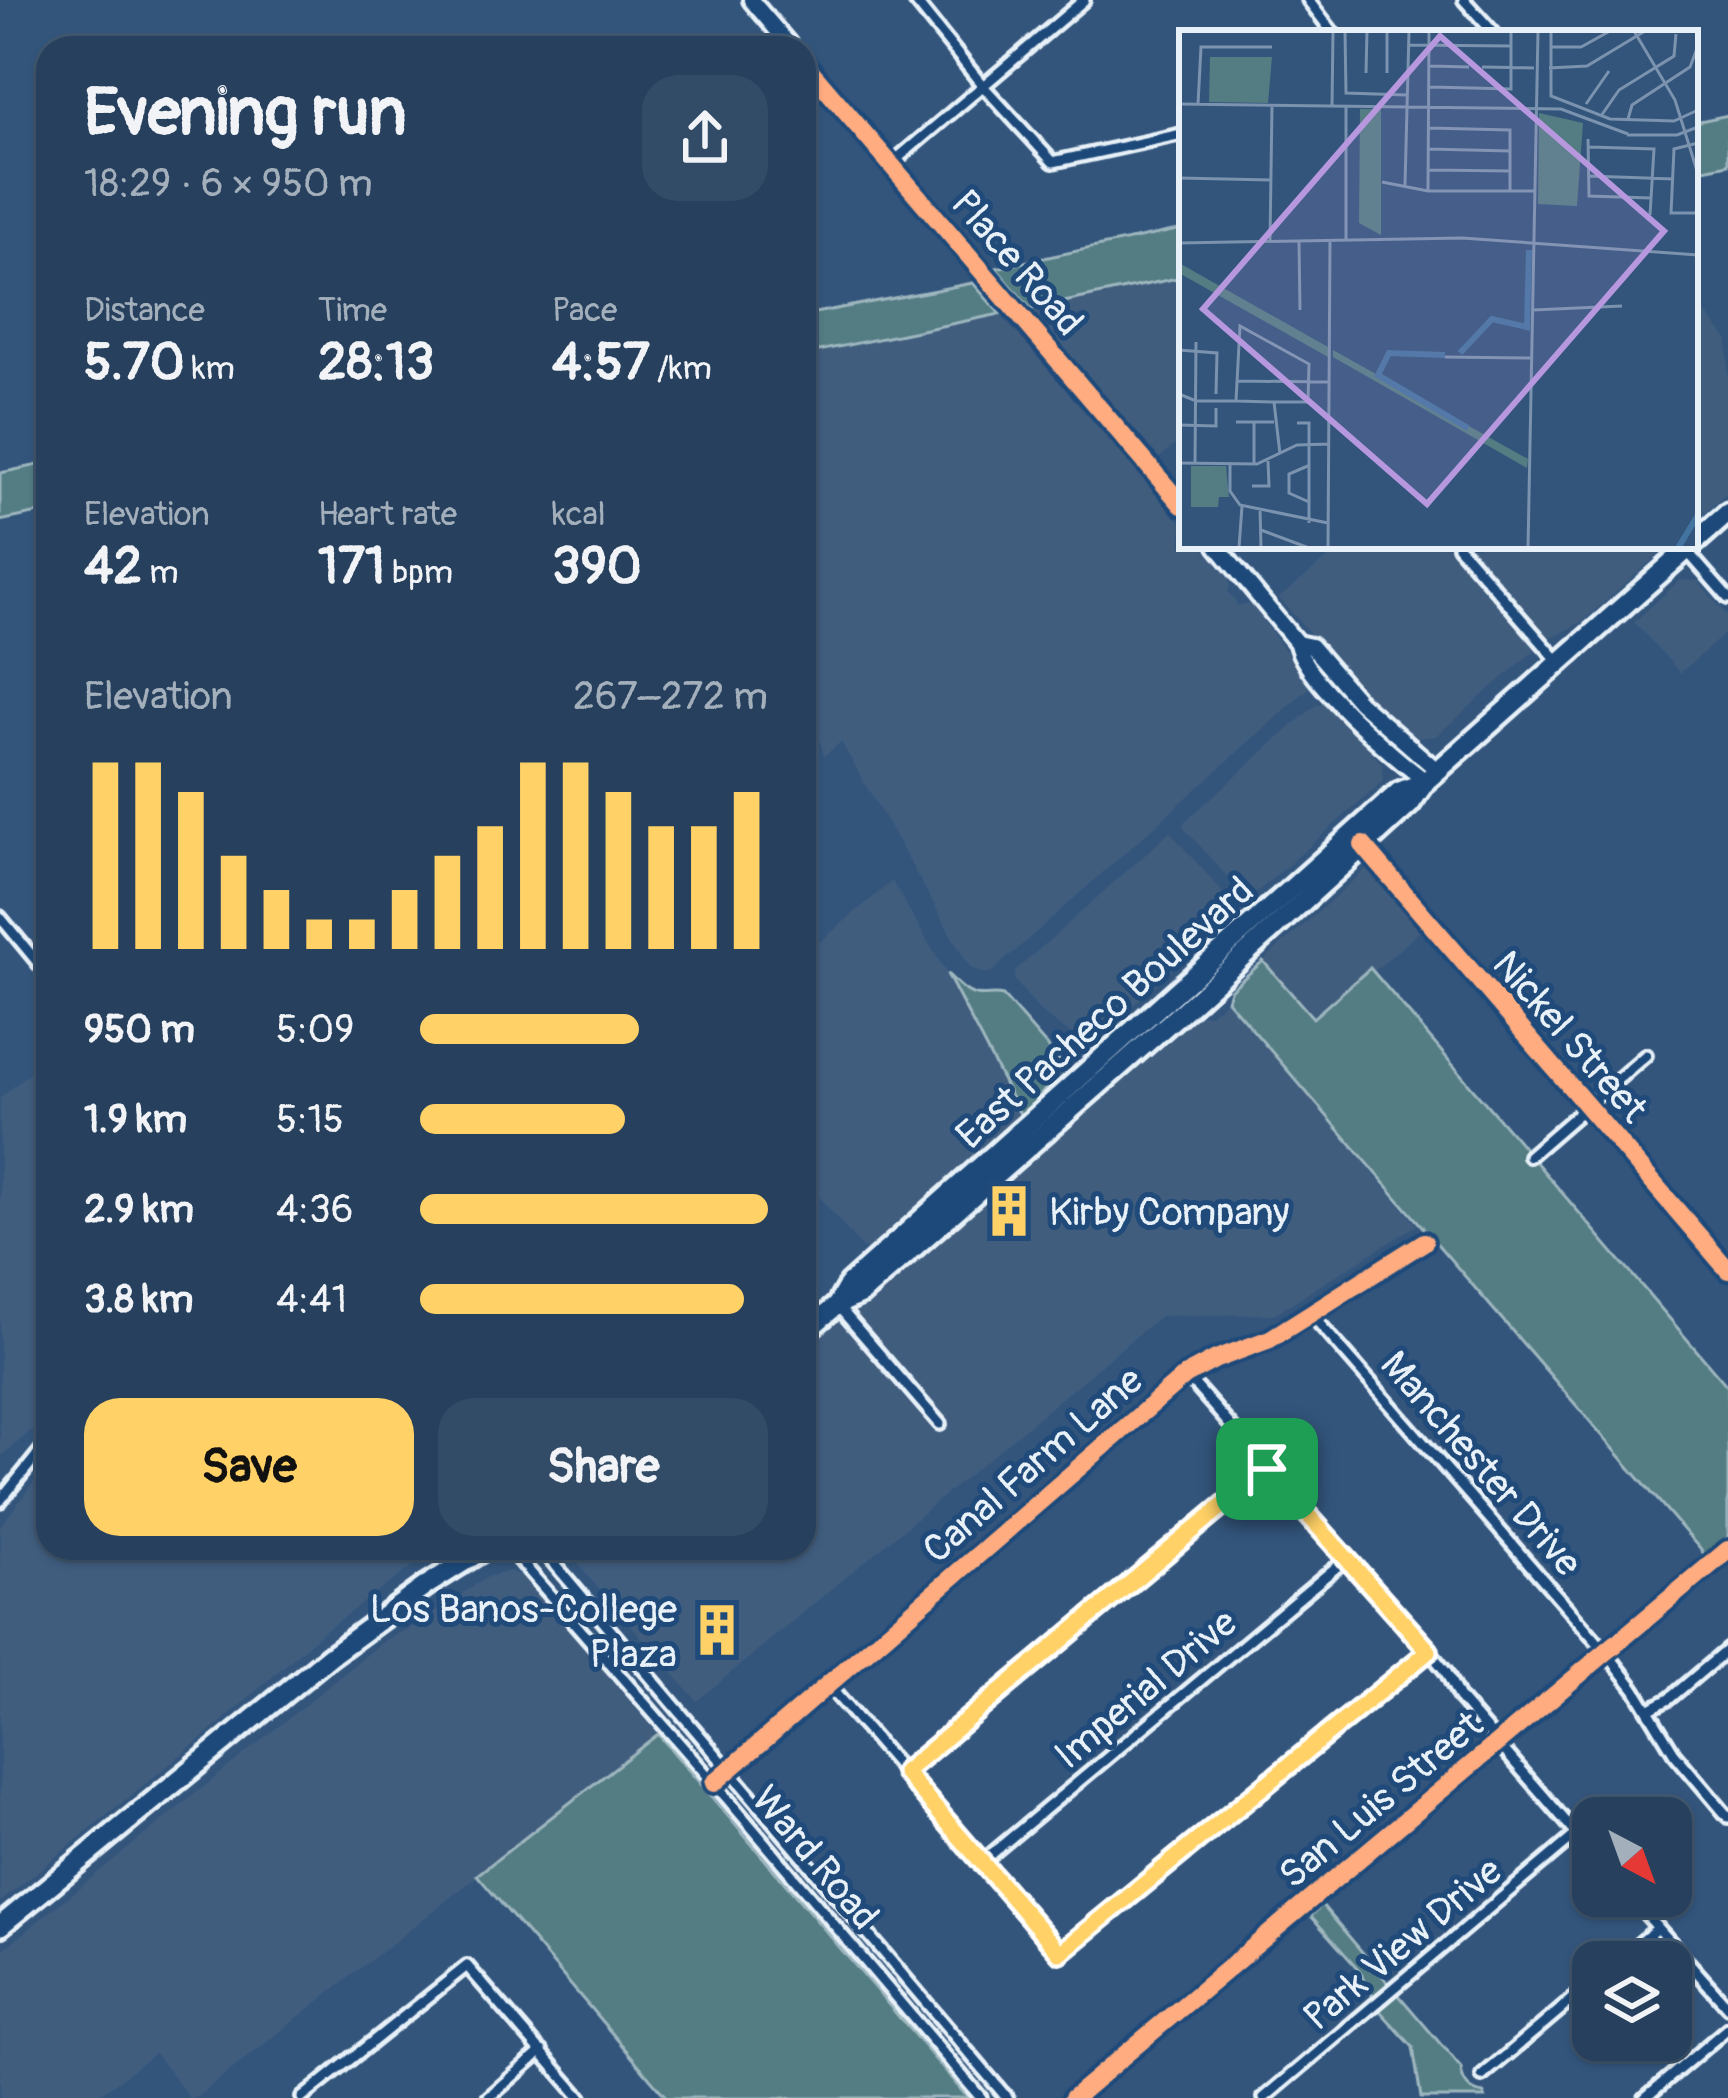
<!DOCTYPE html>
<meta charset="utf-8">
<style>
body{margin:0;font-family:Pangolin,sans-serif;background:#324b66;color:#f1f3f6;height:100vh;display:flex;flex-direction:column;font-size:45px;white-space:nowrap}
*{box-sizing:border-box;margin:0}
p{font-size:39px;color:#a4afbc}
.icon{flex:none;width:66px;height:66px;fill:none;stroke:currentColor;stroke-width:2;stroke-linecap:round;stroke-linejoin:round}
.map{position:relative;flex:1;overflow:hidden}
.side{position:absolute;left:36px;top:36px;width:780px;height:1524px;display:flex;flex-direction:column;background:#26405d;border-radius:36px;box-shadow:0 3px 9px #0004,0 0 0 3px #425972}
.side>*{flex:none}
.needle{width:78px;rotate:139deg}
.buttons{position:absolute;left:1572px;top:1797px;display:grid;gap:24px}
.buttons a{display:grid;place-items:center;width:120px;height:120px;border-radius:24px;background:#26405d;box-shadow:0 3px 9px #0004,0 0 0 3px #425972;font-size:60px}
.pin{position:absolute;display:grid;place-items:center;width:102px;height:102px;color:#fff;margin:-51px;border-radius:24px;box-shadow:0 6px 18px #0006}
.round{display:grid;place-items:center;flex:none;width:126px;height:126px;border-radius:36px;background:#324b66}
.headline{display:flex;align-items:center;justify-content:space-between;height:204px;padding:0 48px}
h1{font-size:66px;font-weight:800;line-height:90px}
.stats{display:grid;grid-template-columns:repeat(3,1fr);gap:18px;height:204px;padding:12px 48px}
.stats div{display:grid;align-content:center}
.stats b{font-size:51px;font-weight:800}
.stats small{font-size:33px;font-weight:400}
.stats p{font-size:33px}
.chart{height:336px;padding:24px 48px}
.chart p{display:flex;justify-content:space-between}
.chart svg{width:100%;height:216px;margin-top:12px;stroke:#ffd166;stroke-width:6}
.action{display:flex;gap:24px;margin-top:auto;padding:24px 48px}
.action a{flex:1;height:138px;border-radius:36px;background:#ffd166;color:#111;font-size:48px;font-weight:800;line-height:138px;text-align:center}
.action a+a{background:#324b66;color:#f1f3f6}
ul{padding:0 48px;list-style:none;font-size:39px}
li{display:grid;grid-template-columns:192px 144px 1fr;align-items:center;height:90px}
li i{height:30px;border-radius:15px;background:#ffd166}
.map>svg:first-child{display:block}
.built{fill:#415d7e}
.green{fill:#537c83;stroke:#9eb6be;stroke-width:3}
.lines{fill:none;stroke-linecap:round;stroke-linejoin:round}
.street-casing{stroke:#e8f1f8;stroke-width:18}
.secondary-casing{stroke:#e8f1f8;stroke-width:22}
.highway-casing{stroke:#e8f1f8;stroke-width:27}
.street{stroke:#1f4a7a;stroke-width:9}
.secondary{stroke:#1f4a7a;stroke-width:14}
.highway{stroke:#1f4a7a;stroke-width:18}
.cycleway-casing{stroke:#1f4a7a;stroke-width:26}
.cycleway{stroke:#ffac80;stroke-width:18}
.route-casing{stroke:#fff;stroke-width:24}
.route{stroke:#ffd166;stroke-width:15}
.labels{text-anchor:middle;stroke-width:10;stroke-linejoin:round;paint-order:stroke}
.street-label{font-size:39px;fill:#e8f1f8;stroke:#1f4a7a}
.poi-label{font-size:39px;fill:#e8f1f8;stroke:#1f4a7a;text-anchor:start}
.inset-river{fill:none;stroke:#4374a0;stroke-width:6}
.inset-road{fill:none;stroke:#7b93ae;stroke-width:3}
.view{fill:#b798de;fill-opacity:0.15;stroke:#b798de;stroke-width:6}
.inset-edge{fill:none;stroke:#e8f1f8;stroke-width:6}
</style>
<div class="map">
<svg width="1728" height="2098" viewBox="0 0 1728 2098">
<rect width="100%" height="100%" fill="#33557c"/>
<filter id="ink" filterUnits="userSpaceOnUse"><feTurbulence type="fractalNoise" baseFrequency=".00833" numOctaves="2"/><feDisplacementMap in="SourceGraphic" scale="24" xChannelSelector="R" yChannelSelector="G"/><feConvolveMatrix kernelMatrix="1 2 1 2 8 2 1 2 1" color-interpolation-filters="sRGB"/></filter>
<g filter="url(#ink)">
<!-- built -->
<g class="built">
<polygon points="1182,277 1182,439 1158,459 1031,309"/>
<polygon points="1695,301 1728,340 1728,492 1695,522"/>
<polygon points="1000,314 1182,523 1182,546 1201,546 1229,578 1230,586 1228,592 1238,605 1251,604 1310,684 1307,690 993,971 985,974 970,968 841,742 824,756 804,691 804,354"/>
<polygon points="1343,546 1668,546 1583,621 1558,635 1551,636 1436,736 1418,738 1360,690 1279,598"/>
<polygon points="1680,580 1698,581 1728,616 1728,631 1680,673 1634,622"/>
<polygon points="1323,703 1331,706 1382,764 1383,782 1250,898 1245,897 1184,828 1184,822 1316,705"/>
<polygon points="1170,832 1237,909 1095,1041 1079,1040 1040,1012 1015,981 1015,971"/>
<polygon points="1373,868 1424,928 1373,972 1369,968 1313,1018 1263,961 1366,869"/>
<polygon points="892,881 947,974 1022,1118 875,1250 868,1251 861,1247 804,1179 804,966 812,960 813,948"/>
<polygon points="1227,1000 1417,1225 1274,1314 1160,1316 697,1701 578,1565 572,1548 804,1548 804,1348 1201,1014 1210,1014"/>
<polygon points="48,1057 48,1417 0,1457 0,1098"/>
<polygon points="48,1464 48,1548 438,1548 320,1634 219,1724 0,1902 0,1526"/>
<polygon points="510,1571 521,1576 532,1586 658,1734 196,2098 189,2098 155,2053 95,2098 0,2098 0,1952 385,1640 416,1625 487,1577"/>
</g>
<!-- green -->
<g class="green">
<polygon points="1728,115 1728,164 1695,171 1695,122"/>
<polygon points="1182,229 1182,277 1031,309 996,268"/>
<polygon points="973,283 1000,314 804,354 804,315"/>
<polygon points="48,463 48,511 0,521 0,473"/>
<polygon points="1263,961 1313,1018 1370,968 1728,1387 1728,1537 1706,1556 1227,1000 1230,990"/>
<path d="M947,974c8,7 18,19 29,21 10,2 17,-2 27,1l57,65v10l-38,47z"/>
<polygon points="658,1734 968,2098 667,2098 477,1875"/>
<path d="M1322,1905l139,163c1,14 8,24 23,26l1,4h-64l-8,-51 -32,-35 -21,-41 -49,-55z"/>
</g>
<g class="lines">
<!-- street casing -->
<g class="street-casing">
<g id="street">
<polyline points="914,0 983,86 1053,162 1182,134"/>
<polyline points="1308,0 1333,33"/>
<polyline points="1464,0 1494,33"/>
<polyline points="891,164 1084,0"/>
<polyline points="1458,546 1559,662"/>
<polyline points="1686,550 1728,598"/>
<polyline points="1363,845 1728,1270"/>
<polyline points="0,917 48,975"/>
<polyline points="1529,1156 1646,1055"/>
<polyline points="837,1305 940,1424"/>
<polyline points="1311,1314 1606,1652 1635,1689 1674,1753 1728,1817"/>
<polyline points="1186,1375 1429,1651 1446,1672 1459,1698 1593,1853"/>
<polyline points="0,1501 48,1442"/>
<polyline points="509,1548 714,1783 981,2098"/>
<polyline points="541,1548 1007,2098"/>
<polyline points="827,1684 1060,1953 1429,1651"/>
<polyline points="1648,1710 1669,1699 1728,1649"/>
<polyline points="904,1772 1267,1469"/>
<polyline points="714,1783 1186,1375 1216,1359 1270,1339 1424,1242"/>
<polyline points="982,1862 1346,1559"/>
<polyline points="1630,1896 1728,2007"/>
<polyline points="1617,1962 1658,1928"/>
<polyline points="1482,2076 1593,1982"/>
<polyline points="302,2098 467,1966 581,2098"/>
<polyline points="488,2098 542,2051"/>
<polyline points="1073,2098 1728,1550"/>
<polyline points="1264,2098 1577,1834"/>
<polyline points="1645,2098 1728,2028"/>
</g>
</g>
<!-- secondary casing -->
<g class="secondary-casing">
<g id="secondary">
<polyline points="751,0 792,48"/>
<polyline points="804,63 1182,505"/>
<path d="M1217,546l80,97c4,34 99,117 129,138"/>
<polyline points="1297,643 1311,646 1359,702 1438,771"/>
</g>
</g>
<!-- highway casing -->
<g class="highway-casing">
<g id="highway">
<polyline points="1695,542 1728,513"/>
<polyline points="837,1305 849,1284 1399,792 1422,783"/>
<polyline points="804,1333 837,1305 861,1294 1184,1010 1410,804 1426,781 1691,546"/>
<polyline points="0,1926 330,1656 427,1585 486,1548"/>
</g>
</g>
<!-- street -->
<use href="#street" class="street"/>
<!-- secondary -->
<use href="#secondary" class="secondary"/>
<!-- highway -->
<use href="#highway" class="highway"/>
<!-- cycleway casing -->
<g class="cycleway-casing">
<g id="cycleway">
<polyline points="804,63 1182,505"/>
<polyline points="1363,845 1728,1270"/>
<polyline points="714,1783 1186,1375 1216,1359 1270,1339 1424,1242"/>
<polyline points="1073,2098 1728,1550"/>
</g>
</g>
<!-- cycleway -->
<use href="#cycleway" class="cycleway"/>
</g>
</g>
<g class="lines" filter="url(#ink)">
<!-- route casing -->
<g class="route-casing">
<polygon id="route" points="1267,1469 1429,1651 1060,1953 904,1772"/>
</g>
<!-- route -->
<use href="#route" class="route"/>
</g>
<!-- icons -->
<defs>
<g id="building-bare" transform="scale(4.14)"><path d="M-4-6H4V6H1V3H-1V6H-4ZM-2.5-4.3h1.7v1.8h-1.7ZM.8-4.3h1.7v1.8H.8ZM-2.5-1h1.7V.8h-1.7ZM.8-1h1.7V.8H.8Z" fill="#ffd166" stroke="#1f4a7a" stroke-width="2.5" paint-order="stroke"/></g>
</defs>
<g fill-rule="evenodd">
<use href="#building-bare" x="1009" y="1211"/>
<use href="#building-bare" x="717" y="1630"/>
</g>
<g class="labels">
<!-- street labels -->
<g class="street-label">
<text transform="translate(1018 262) rotate(49)" y="14">Place Road</text>
<text transform="translate(1104 1012) rotate(-42)" y="14">East Pacheco Boulevard</text>
<text transform="translate(1571 1036) rotate(49)" y="14">Nickel Street</text>
<text transform="translate(1482 1463) rotate(49)" y="14">Manchester Drive</text>
<text transform="translate(1032 1464) rotate(-41)" y="14">Canal Farm Lane</text>
<text transform="translate(1145 1688) rotate(-40)" y="14">Imperial Drive</text>
<text transform="translate(1380 1799) rotate(-40)" y="14">San Luis Street</text>
<text transform="translate(816 1857) rotate(50)" y="14">Ward Road</text>
<text transform="translate(1402 1943) rotate(-40)" y="14">Park View Drive</text>
</g>
<!-- poi labels -->
<g class="poi-label">
<text x="1049" y="1225">Kirby Company</text>
<text x="677" y="1622" text-anchor="end">Los Banos-College<tspan x="677" dy="45">Plaza</tspan></text>
</g>
</g>
<!-- overview -->
<g transform="translate(1179 30)">
<rect width="519" height="519" fill="#33557c"/>
<path d="M31,27h62l-4,46 -59,-1zM181,79h21v126l-22,-12zM360,83l44,10 -6,83 -39,-2zM0,233l149,84v10l-149,-84zM154,320l195,109 -1,9 -194,-111zM12,436h35l3,31h-10l-1,10h-27z" fill="#537c83"/>
<path class="inset-river" d="M281,323l32,-34 35,8 2,-77M266,325l-56,-2 -11,22 90,53M499,518l20,-33"/>
<path class="inset-road" d="M166,1l1,62 60,2M372,1v65l59,23 64,2 24,-11M455,1l41,69 23,74M229,15l103,1M372,17h30l29,-16M251,36l39,1M303,37l52,1M370,38l38,-2 58,-35M187,43l1,-42M208,43v-42M251,57l81,2v-58M0,74l382,5 67,25M19,74l3,-57h71M407,74l23,-33M153,76l1,-75M422,86l18,-26 55,-34 2,-22M449,89l4,-14 58,-38 8,-21M249,98l82,2v62M448,105h50l21,-8M409,109l1,57 62,2M519,113l-24,6 -3,64h27M410,117l65,2 -4,66M249,119l82,2M250,140l81,1M410,146l85,3M0,148l92,2M203,152l46,9h108M226,155l4,-154M249,161l1,-160M91,210l2,-135M167,210v-134M120,212l1,68M0,213l283,-5 236,17M354,280l89,-4M0,320l38,3 -1,41M266,327l86,1M58,351l93,1M0,364l17,7h40l38,1h34l1,-38 -69,-38 -4,75M95,372l6,52M57,392h38M75,392v42M118,393h12v100M0,395l37,1v-18M0,433l78,1 40,-19 33,-1M16,433l1,-121M51,434v27l10,14 88,18M73,456h17l-1,-25M130,472l-20,-9v-19l21,-9M81,479l1,39M82,500l48,18M60,518l3,-42M149,518l2,-307M349,518l10,-517"/>
<path class="view" d="M261,6l224,195 -237,273 -224,-195z"/>
<rect width="519" height="519" class="inset-edge"/>
</g>
</svg>
<div class="buttons">
<a><svg class="needle" viewBox="-14 -14 28 28"><path d="M0-13l5 13h-10z" fill="#e53935"/><path d="M0 13l5-13h-10z" fill="#a4afbc"/></svg></a>
<a><svg class="icon" aria-label="layers" viewBox="0 0 24 24"><path d="M12 4l9 5-9 5-9-5zM3 14l9 5 9-5"/></svg></a>
</div>
<div class="pin" style="left:1267px;top:1469px;background:#1e9e55"><svg class="icon" aria-label="arrive" viewBox="0 0 24 24"><path d="M6 21V4h12l-3 4 3 4H6"/></svg></div>
<section class="side">
<div class="headline"><div><h1>Evening run</h1><p>18:29 · 6 × 950 m</p></div><a class="round"><svg class="icon" aria-label="share" viewBox="0 0 24 24"><path d="M12 15V3M7 8l5-5 5 5M5 13v7h14v-7"/></svg></a></div>
<div class="stats">
<div><p>Distance</p><b>5.70<small> km</small></b></div>
<div><p>Time</p><b>28:13</b></div>
<div><p>Pace</p><b>4:57<small> /km</small></b></div>
</div>
<div class="stats">
<div><p>Elevation</p><b>42<small> m</small></b></div>
<div><p>Heart rate</p><b>171<small> bpm</small></b></div>
<div><p>kcal</p><b>390</b></div>
</div>
<div class="chart"><p><span>Elevation</span>267–272 m</p>
<svg viewBox="0 0 160 44" preserveAspectRatio="none"><path d="M5 44V6M15 44V6M25 44V12M35 44V25M45 44V32M55 44V38M65 44V38M75 44V32M85 44V25M95 44V19M105 44V6M115 44V6M125 44V12M135 44V19M145 44V19M155 44V12"/></svg>
</div>
<ul>
<li><b>950 m</b>5:09<i style="width:63%"></i></li>
<li><b>1.9 km</b>5:15<i style="width:59%"></i></li>
<li><b>2.9 km</b>4:36<i style="width:100%"></i></li>
<li><b>3.8 km</b>4:41<i style="width:93%"></i></li>
</ul>
<div class="action"><a>Save</a><a>Share</a></div>
</section>
</div>
